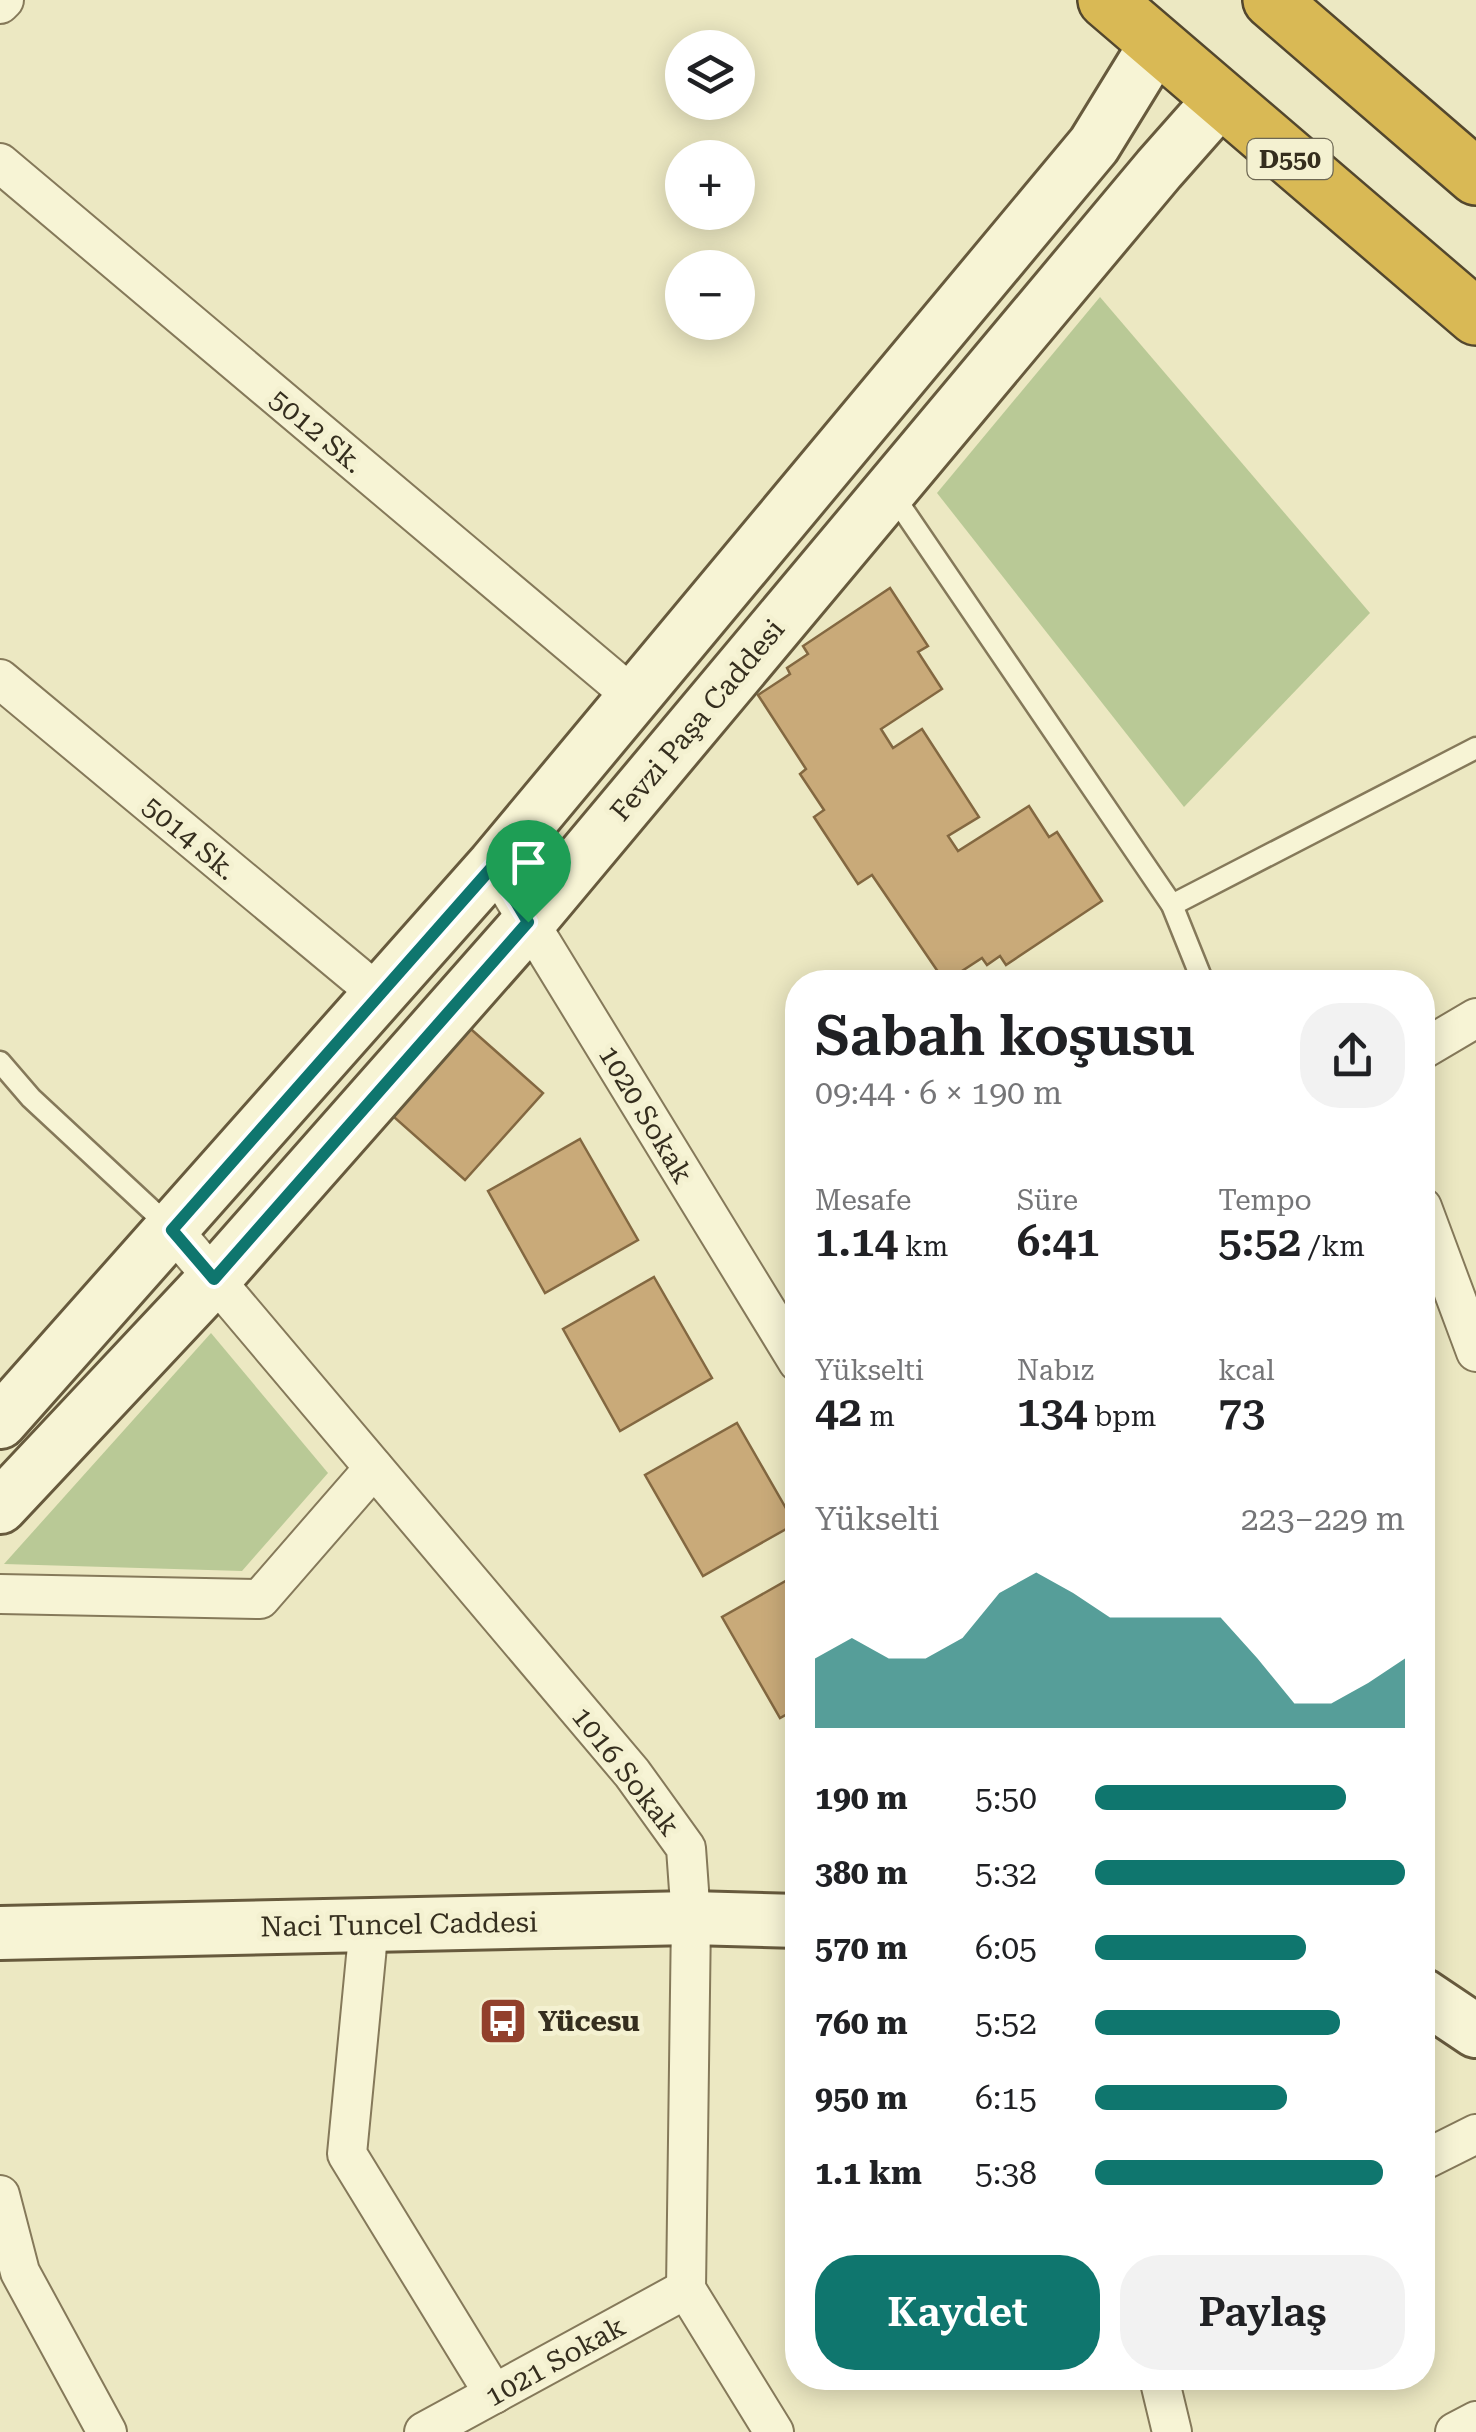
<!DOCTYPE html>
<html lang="tr">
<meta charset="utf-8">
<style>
body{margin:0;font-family:"Roboto Serif",serif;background:#f2f2f2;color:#202124;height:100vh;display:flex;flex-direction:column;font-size:38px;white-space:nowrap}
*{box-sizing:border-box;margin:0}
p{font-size:32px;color:#757577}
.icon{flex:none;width:55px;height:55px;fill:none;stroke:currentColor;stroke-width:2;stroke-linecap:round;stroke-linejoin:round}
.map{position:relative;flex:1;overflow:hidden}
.side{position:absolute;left:785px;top:970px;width:650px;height:1420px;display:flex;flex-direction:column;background:#fff;border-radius:40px;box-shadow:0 5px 25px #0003}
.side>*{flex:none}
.controls{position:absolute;left:665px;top:30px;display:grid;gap:20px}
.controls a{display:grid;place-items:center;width:90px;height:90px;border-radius:50%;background:#fff;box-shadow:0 5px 25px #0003;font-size:50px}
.pin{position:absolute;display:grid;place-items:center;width:85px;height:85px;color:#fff;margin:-102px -42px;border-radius:50% 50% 50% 0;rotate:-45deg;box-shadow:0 0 10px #0007}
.pin .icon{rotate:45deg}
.round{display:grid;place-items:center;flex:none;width:105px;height:105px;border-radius:40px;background:#f2f2f2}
.headline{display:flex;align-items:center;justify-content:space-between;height:170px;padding:0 30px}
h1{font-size:55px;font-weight:600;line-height:75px}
.figures{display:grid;grid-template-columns:repeat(3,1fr);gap:15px;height:170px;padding:10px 30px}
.figures div{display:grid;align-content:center}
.figures b{font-size:42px;font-weight:600}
.figures small{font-size:28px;font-weight:400}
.figures p{font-size:28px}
.chart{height:280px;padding:20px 30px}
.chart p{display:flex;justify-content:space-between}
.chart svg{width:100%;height:180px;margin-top:10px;fill:#0f766e;opacity:.7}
.button{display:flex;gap:20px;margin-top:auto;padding:20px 30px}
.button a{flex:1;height:115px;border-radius:40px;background:#0f766e;color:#fff;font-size:40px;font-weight:600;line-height:115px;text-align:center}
.button a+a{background:#f2f2f2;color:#202124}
ul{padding:0 30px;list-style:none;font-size:32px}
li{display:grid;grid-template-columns:160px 120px 1fr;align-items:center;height:75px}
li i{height:25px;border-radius:12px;background:#0f766e}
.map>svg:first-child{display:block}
.green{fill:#b9c996}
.building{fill:#c9aa79;stroke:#836841;stroke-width:2.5}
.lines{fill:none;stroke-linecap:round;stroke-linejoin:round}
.lane-casing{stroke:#85795a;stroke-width:25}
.street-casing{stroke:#85795a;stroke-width:42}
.secondary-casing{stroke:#675a3d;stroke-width:58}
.highway-casing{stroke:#53472e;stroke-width:60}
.lane{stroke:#f7f4d5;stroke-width:20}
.street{stroke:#f7f4d5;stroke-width:38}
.secondary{stroke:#f7f4d5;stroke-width:52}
.highway{stroke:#d9b955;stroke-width:55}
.route-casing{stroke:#fff;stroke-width:20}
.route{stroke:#0f766e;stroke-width:12}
.labels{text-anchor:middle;stroke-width:10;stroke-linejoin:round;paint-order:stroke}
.shield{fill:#f4f1d1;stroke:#6e6854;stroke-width:2.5}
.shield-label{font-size:25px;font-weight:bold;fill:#352e1e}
.street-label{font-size:28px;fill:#352e1e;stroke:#f4f1d1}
.poi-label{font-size:28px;font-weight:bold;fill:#352e1e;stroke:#f4f1d1;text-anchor:start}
</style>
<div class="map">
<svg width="1476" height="2432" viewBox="0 0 1476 2432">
<rect width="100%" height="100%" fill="#ece8c2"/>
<!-- green -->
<g class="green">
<polygon points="1100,297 1370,613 1184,807 937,493"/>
<polygon points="211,1333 328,1473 242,1571 4,1564"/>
</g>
<!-- building -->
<g class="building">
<polygon points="890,588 928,646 918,652 942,689 881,729 893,748 922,729 979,817 948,836 958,851 1029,806 1049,837 1057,832 1102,901 1006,965 1000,956 987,965 982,958 945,982 872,875 858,884 814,817 824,810 800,774 806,769 758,695 790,674 787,668 808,654 803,646"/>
<polygon points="464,1023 543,1093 465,1180 386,1110"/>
<polygon points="580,1139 638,1240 545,1293 488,1191"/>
<polygon points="654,1277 712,1378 620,1431 563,1329"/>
<polygon points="737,1423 795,1524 703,1576 645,1475"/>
<polygon points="798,1574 798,1708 780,1718 722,1617"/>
</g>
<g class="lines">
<!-- lane casing -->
<g class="lane-casing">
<g id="lane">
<polyline points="891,492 1172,905 1203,982"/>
<polyline points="1172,905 1476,748"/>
<polyline points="0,1062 31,1098 171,1228"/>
</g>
</g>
<!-- street casing -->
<g class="street-casing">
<g id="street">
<polyline points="0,4 4,0"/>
<polyline points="0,163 635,698"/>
<polyline points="0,679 381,996"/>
<polyline points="494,865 798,1362"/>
<polyline points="1422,1050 1476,1018"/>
<polyline points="1422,1207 1476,1352"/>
<polyline points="172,1229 632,1773 686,1848 691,1918 686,2289 774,2432"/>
<polyline points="0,1594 260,1599 374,1468"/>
<polyline points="369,1925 347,2154 494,2394"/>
<polyline points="1422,2161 1476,2134"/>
<polyline points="0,2195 20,2272 107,2432"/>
<polyline points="1159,2378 1172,2432"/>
<polyline points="424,2432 686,2289"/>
<polyline points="1455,2432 1476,2421"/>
</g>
</g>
<!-- secondary casing -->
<g class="secondary-casing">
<g id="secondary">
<polyline points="0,1422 494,865 1094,145 1156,44"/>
<polyline points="0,1507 214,1279 529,922 1159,169 1220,100"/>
<polyline points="0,1933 691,1918 798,1921"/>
<polyline points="1422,1995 1476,2031"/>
</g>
</g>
<!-- highway casing -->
<g class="highway-casing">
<g id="highway">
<polyline points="1106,0 1476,317"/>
<polyline points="1271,0 1476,177"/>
</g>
</g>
<!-- lane -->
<use href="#lane" class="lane"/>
<!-- street -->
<use href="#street" class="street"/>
<!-- secondary -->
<use href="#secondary" class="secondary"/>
<!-- highway -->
<use href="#highway" class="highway"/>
</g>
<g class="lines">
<!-- route casing -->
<g class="route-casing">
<polygon id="route" points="494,865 528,922 214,1279 172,1230"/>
</g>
<!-- route -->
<use href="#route" class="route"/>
</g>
<!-- icons -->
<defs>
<g id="bus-square" transform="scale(2.5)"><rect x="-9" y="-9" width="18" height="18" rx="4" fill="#92402c" stroke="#f4f1d1"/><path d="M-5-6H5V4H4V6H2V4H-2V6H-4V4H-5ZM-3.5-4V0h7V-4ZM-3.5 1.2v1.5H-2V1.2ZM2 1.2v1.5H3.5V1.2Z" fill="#fff"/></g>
</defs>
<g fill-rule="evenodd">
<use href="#bus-square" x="503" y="2021"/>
</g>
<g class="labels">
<!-- shield labels -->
<rect class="shield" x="1247.5" y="139" width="85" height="40" rx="8"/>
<g class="shield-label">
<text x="1290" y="168">D550</text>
</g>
<!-- street labels -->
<g class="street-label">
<text transform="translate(317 431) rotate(40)" y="10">5012 Sk.</text>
<text transform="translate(697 720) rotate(-50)" y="10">Fevzi Paşa Caddesi</text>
<text transform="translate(190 838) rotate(40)" y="10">5014 Sk.</text>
<text transform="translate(646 1114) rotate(59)" y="10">1020 Sokak</text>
<text transform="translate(626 1771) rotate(52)" y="10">1016 Sokak</text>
<text transform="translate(399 1924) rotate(-1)" y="10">Naci Tuncel Caddesi</text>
<text transform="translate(555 2361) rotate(-29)" y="10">1021 Sokak</text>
</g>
<!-- poi labels -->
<g class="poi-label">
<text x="538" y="2031">Yücesu</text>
</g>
</g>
</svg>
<div class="controls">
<a><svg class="icon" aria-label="layers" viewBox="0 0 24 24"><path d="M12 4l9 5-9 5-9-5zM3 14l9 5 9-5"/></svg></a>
<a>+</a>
<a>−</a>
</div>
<div class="pin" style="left:528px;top:922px;background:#1e9e55"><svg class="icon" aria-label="arrive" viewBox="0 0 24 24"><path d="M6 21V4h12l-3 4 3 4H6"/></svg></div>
<section class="side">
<div class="headline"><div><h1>Sabah koşusu</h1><p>09:44 · 6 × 190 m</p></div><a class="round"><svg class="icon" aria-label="share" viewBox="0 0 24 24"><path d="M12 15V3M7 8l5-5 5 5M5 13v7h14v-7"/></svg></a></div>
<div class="figures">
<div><p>Mesafe</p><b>1.14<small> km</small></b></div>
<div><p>Süre</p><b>6:41</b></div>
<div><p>Tempo</p><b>5:52<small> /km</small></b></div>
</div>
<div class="figures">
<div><p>Yükselti</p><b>42<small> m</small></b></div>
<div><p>Nabız</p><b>134<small> bpm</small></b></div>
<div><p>kcal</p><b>73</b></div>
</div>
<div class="chart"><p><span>Yükselti</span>223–229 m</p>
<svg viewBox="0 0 160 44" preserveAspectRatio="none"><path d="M0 44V27L10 22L20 27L30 27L40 22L50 11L60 6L70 11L80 17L90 17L100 17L110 17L120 27L130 38L140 38L150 33L160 27V44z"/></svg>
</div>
<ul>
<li><b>190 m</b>5:50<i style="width:81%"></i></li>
<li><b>380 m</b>5:32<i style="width:100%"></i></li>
<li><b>570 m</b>6:05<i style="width:68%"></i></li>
<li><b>760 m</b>5:52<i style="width:79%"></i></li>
<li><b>950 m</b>6:15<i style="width:62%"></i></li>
<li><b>1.1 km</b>5:38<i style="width:93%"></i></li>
</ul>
<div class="button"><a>Kaydet</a><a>Paylaş</a></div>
</section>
</div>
